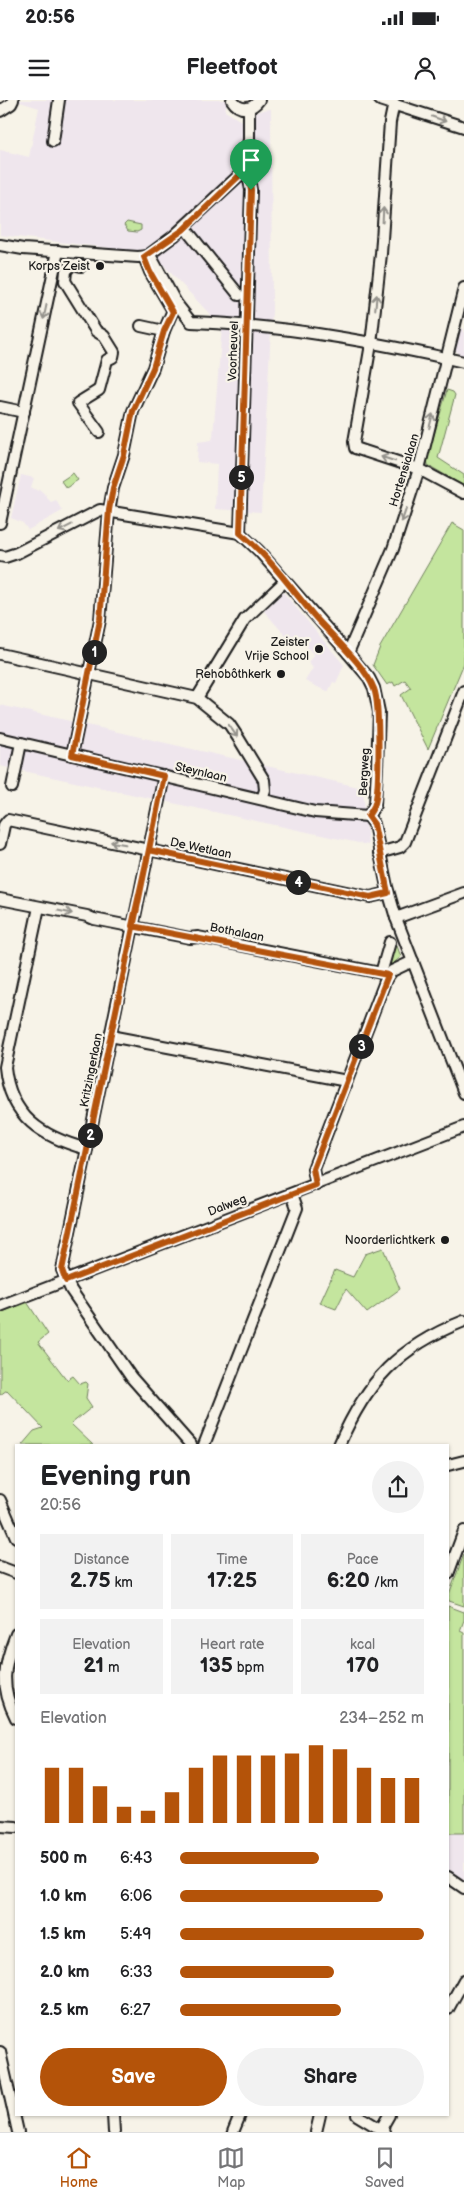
<!DOCTYPE html>
<meta charset="utf-8">
<style>
body{margin:0;font-family:"Balsamiq Sans",sans-serif;background:#f2f2f2;color:#202124;height:100vh;display:flex;flex-direction:column;font-size:19px;white-space:nowrap}
*{box-sizing:border-box;margin:0}
p{font-size:16px;color:#757577}
.icon{flex:none;width:28px;height:28px;fill:none;stroke:currentColor;stroke-width:2;stroke-linecap:round;stroke-linejoin:round}
.map{position:relative;flex:1;overflow:hidden}
.details{position:absolute;left:15px;top:1344px;width:434px;height:672px;display:flex;flex-direction:column;background:#fff;border-radius:0px;box-shadow:0 1px 4px #0004}
.details>*{flex:none}
.pin{position:absolute;display:grid;place-items:center;width:42px;height:42px;color:#fff;margin:-51px -21px;border-radius:50% 50% 50% 0;rotate:-45deg;box-shadow:0 0 5px #0007}
.pin .icon{rotate:45deg}
.km{position:absolute;width:25px;height:25px;margin:-12px;border-radius:50%;background:#222;color:#fff;font-size:14px;line-height:25px;text-align:center}
.round{display:grid;place-items:center;flex:none;width:52px;height:52px;border-radius:26px;background:#f2f2f2}
.headline{display:flex;align-items:center;justify-content:space-between;height:85px;padding:0 25px}
h1{font-size:28px;font-weight:700;line-height:38px}
.metrics{display:grid;grid-template-columns:repeat(3,1fr);gap:8px;height:85px;padding:5px 25px}
.metrics div{display:grid;align-content:center;border-radius:0px;background:#f2f2f2;text-align:center}
.metrics b{font-size:21px;font-weight:700}
.metrics small{font-size:14px;font-weight:400}
.metrics p{font-size:14px}
.chart{height:140px;padding:10px 25px}
.chart p{display:flex;justify-content:space-between}
.chart svg{width:100%;height:90px;margin-top:5px;stroke:#b45309;stroke-width:6}
.action{display:flex;gap:10px;margin-top:auto;padding:10px 25px}
.action a{flex:1;height:58px;border-radius:30px;background:#b45309;color:#fff;font-size:20px;font-weight:700;line-height:58px;text-align:center}
.action a+a{background:#f2f2f2;color:#202124}
ul{padding:0 25px;list-style:none;font-size:16px}
li{display:grid;grid-template-columns:80px 60px 1fr;align-items:center;height:38px}
li i{height:12px;border-radius:6px;background:#b45309}
.status{display:flex;justify-content:space-between;align-items:center;height:35px;padding:0 25px;background:#fff;direction:ltr}
.status svg{height:14px;fill:currentColor}
header{display:flex;justify-content:space-between;align-items:center;height:65px;padding:0 25px;background:#fff;font-size:22px;font-weight:700}
.dock{display:flex;justify-content:space-around;align-items:center;height:70px;border-top:1px solid #e0e0e0;background:#fff;font-size:14px;color:#757577}
.dock a{display:grid;justify-items:center;gap:2px}
.dock .on{color:#b45309}
.map>svg:first-child{display:block}
.built{fill:#efe6ed}
.green{fill:#c4e59e;stroke:#70805d}
.lines{fill:none;stroke-linecap:round;stroke-linejoin:round}
.minor-casing{stroke:#1c1c1c;stroke-width:14}
.minor{stroke:#f7f3e8;stroke-width:10}
.oneway{stroke:#94928c}
.route-casing{stroke:#fff;stroke-width:10}
.route{stroke:#b45309;stroke-width:6}
.poi-dot{fill:#1c1c1c;stroke:#f7f3e8;stroke-width:2}
.labels{text-anchor:middle;stroke-width:4.5;stroke-linejoin:round;paint-order:stroke}
.poi-label{font-size:12px;fill:#1c1c1c;stroke:#f7f3e8;text-anchor:end}
.street-label{font-size:12px;fill:#1c1c1c;stroke:#f7f3e8}
</style>
<div class="status"><b>20:56</b><svg viewBox="0 0 49 12"><path d="M0 12V9h3v3zM5 12V6h3v6zM10 12V3h3v9zM15 12V0h3v12zM26 1h20v11H26zM47 4h2v5h-2z"/></svg></div>
<header><svg class="icon" aria-label="menu" viewBox="0 0 24 24"><path d="M4 6h16M4 12h16M4 18h16"/></svg>Fleetfoot<svg class="icon" aria-label="person" viewBox="0 0 24 24"><circle cx="12" cy="8" r="4"/><path d="M4 21q1-7 8-7t8 7"/></svg></header>
<div class="map">
<svg width="464" height="2032" viewBox="0 0 464 2032">
<rect width="100%" height="100%" fill="#f7f3e8"/>
<filter id="ink" filterUnits="userSpaceOnUse"><feTurbulence type="fractalNoise" baseFrequency=".02" numOctaves="2"/><feDisplacementMap in="SourceGraphic" scale="10" xChannelSelector="R" yChannelSelector="G"/><feConvolveMatrix kernelMatrix="1 2 1 2 8 2 1 2 1" color-interpolation-filters="sRGB"/></filter>
<g filter="url(#ink)">
<!-- built -->
<g class="built">
<polygon points="20,0 227,0 225,11 241,21 262,10 271,9 272,211 261,412 215,409 217,364 197,362 198,342 212,340 213,336 222,227 152,153 0,135 0,50 29,57 39,8 20,2"/>
<polygon points="459,228 464,229 464,257 460,256 454,248"/>
<polygon points="21,375 34,378 31,387 38,391 39,389 47,396 47,398 51,402 56,400 62,411 28,430 23,423 11,418"/>
<polygon points="283,492 344,565 336,583 333,582 328,592 305,581 313,568 308,562 314,555 299,538 296,538 291,542 264,511"/>
<polygon points="0,605 363,688 368,745 0,666"/>
<polygon points="448,1733 464,1733 464,1782 448,1771"/>
</g>
<!-- green -->
<g class="green">
<polygon points="127,122 141,125 141,130 137,132 128,131 124,125"/>
<polygon points="447,290 453,292 455,295 438,358 464,375 464,386 428,365 427,359"/>
<polygon points="73,373 78,380 66,388 61,381"/>
<polygon points="452,423 464,430 464,563 428,649 401,595 411,588 405,580 395,586 393,582 387,585 373,565 380,547"/>
<polygon points="396,843 401,857 385,870 386,866"/>
<polygon points="383,1148 400,1189 367,1213 346,1189 336,1209 320,1203 335,1170 353,1177 365,1154"/>
<polygon points="27,1202 48,1234 38,1242 67,1280 73,1276 80,1284 86,1282 88,1284 86,1298 92,1307 71,1324 93,1345 22,1345 34,1331 43,1328 7,1290 0,1295 0,1213"/>
<polygon points="464,1454 464,1506 449,1501 448,1497"/>
<polygon points="448,1506 464,1512 464,1520 460,1531 464,1533 464,1733 448,1733"/>
</g>
<g class="lines">
<!-- minor casing -->
<g class="minor-casing">
<g id="minor">
<path d="M232,0c7,11 19,11 27,0"/>
<polyline points="380,0 464,27"/>
<polyline points="394,3 390,22 381,154 371,244 354,342 355,348 419,369 464,393"/>
<polyline points="0,11 11,4 13,0"/>
<polyline points="53,41 59,0"/>
<polyline points="189,133 239,195"/>
<polyline points="0,145 23,149 138,157 147,156 174,136 244,71 249,39 249,8"/>
<path d="M150,155l26,48 15,19c92,3 184,20 273,40"/>
<polyline points="144,157 150,172 173,211"/>
<polyline points="81,166 72,164 66,171 65,181 96,231 104,236 114,252 113,257 107,260 99,290 78,303 99,332"/>
<polyline points="141,226 164,231"/>
<polyline points="0,307 24,312"/>
<polyline points="0,423 58,151"/>
<polyline points="240,433 251,90 249,79 244,71"/>
<polyline points="0,456 5,457 17,453 100,410 240,433 259,451 348,553 369,578 374,588 379,612 377,668 375,705 368,716"/>
<polyline points="348,553 393,449 419,369 464,188"/>
<polyline points="0,554 197,598 229,624 239,639 264,680 265,690 262,699"/>
<polyline points="197,598 245,519 285,481"/>
<polyline points="0,638 315,712 368,716"/>
<polyline points="72,655 100,520 109,411 113,388 124,355 133,311 153,268 164,231 176,203"/>
<polyline points="164,676 62,1170 71,1190 131,1277 191,1345"/>
<polyline points="12,687 21,643"/>
<polyline points="368,716 374,724 387,787 396,818 464,993"/>
<polyline points="0,744 4,725 8,720 370,797 388,793"/>
<polyline points="379,753 400,747 405,742 464,591"/>
<polyline points="0,799 87,816 94,819 190,838 198,837 381,873"/>
<path d="M39,807l-34,160c5,50 37,70 82,82"/>
<polyline points="396,818 464,793"/>
<polyline points="388,875 381,873 390,842"/>
<polyline points="110,936 347,981"/>
<polyline points="316,1085 313,1069 386,879 392,871 413,861"/>
<polyline points="0,1206 464,1027"/>
<polyline points="204,1345 297,1108 292,1094"/>
<path d="M339,1345c28,-64 59,-98 125,-124"/>
<polyline points="448,1365 464,1361"/>
<polyline points="0,1400 16,1437"/>
<polyline points="0,1467 16,1473"/>
<polyline points="448,1474 464,1431"/>
<path d="M16,1534c-13,33 -16,53 0,84"/>
<polyline points="0,1726 16,1727"/>
<polyline points="448,1777 464,1788"/>
<polyline points="448,1909 464,1880"/>
<polyline points="0,1952 18,2032"/>
<polyline points="113,2015 114,2032"/>
<polyline points="357,2015 385,2032"/>
<polyline points="381,2029 389,2015"/>
<polyline points="233,2032 240,2015"/>
<polyline points="316,2032 320,2015"/>
</g>
</g>
<!-- minor -->
<use href="#minor" class="minor"/>
</g>
<!-- one-way arrows -->
<defs><path id="oneway-shaft" d="M-6 0H5M1.5-3L5.5 0L1.5 3" fill="none" stroke-width="1.6" stroke-linecap="round" stroke-linejoin="round" transform="scale(1.25)"/></defs>
<g class="oneway">
<use href="#oneway-shaft" transform="translate(439 19) rotate(19)"/>
<use href="#oneway-shaft" transform="translate(383 115) rotate(-87)"/>
<use href="#oneway-shaft" transform="translate(376 202) rotate(-84)"/>
<use href="#oneway-shaft" transform="translate(45 212) rotate(102)"/>
<use href="#oneway-shaft" transform="translate(431 321) rotate(-76)"/>
<use href="#oneway-shaft" transform="translate(388 359) rotate(-162)"/>
<use href="#oneway-shaft" transform="translate(404 415) rotate(109)"/>
<use href="#oneway-shaft" transform="translate(65 428) rotate(153)"/>
<use href="#oneway-shaft" transform="translate(233 631) rotate(55)"/>
<use href="#oneway-shaft" transform="translate(118 743) rotate(-170)"/>
<use href="#oneway-shaft" transform="translate(65 812) rotate(11)"/>
</g>
</g>
<g class="lines" filter="url(#ink)">
<!-- route casing -->
<g class="route-casing">
<path id="route" d="M251,90l-2,-12 -5,-7 -61,59 -39,27 6,15 23,40 -9,19 -11,37 -20,43 -9,44 -11,33 -4,22 -9,110 -28,135 92,21c-33,165 -68,329 -102,494l4,11 250,-96 -3,-16 75,-194 -256,-49 17,-76 221,47 18,-4 -14,-69 -6,-8c2,-3 4,-6 6,-10 6,-13 6,-103 0,-117 -8,-22 -41,-52 -58,-71 -24,-28 -47,-62 -76,-85l11,-343"/>
</g>
<!-- route -->
<use href="#route" class="route"/>
</g>
<!-- markers -->
<g class="poi-dot">
<circle cx="100" cy="166" r="5"/>
<circle cx="319" cy="549" r="5"/>
<circle cx="281" cy="574" r="5"/>
<circle cx="445" cy="1140" r="5"/>
</g>
<g class="labels">
<!-- poi labels -->
<g class="poi-label">
<text x="90" y="170">Korps Zeist</text>
<text x="309" y="546">Zeister<tspan x="309" dy="14">Vrije School</tspan></text>
<text x="271" y="578">Rehobôthkerk</text>
<text x="435" y="1144">Noorderlichtkerk</text>
</g>
<!-- street labels -->
<g class="street-label">
<text transform="translate(233 251) rotate(-88)" y="4">Voorheuvel</text>
<text transform="translate(404 370) rotate(-73)" y="4">Hortensialaan</text>
<text transform="translate(201 672) rotate(13)" y="4">Steynlaan</text>
<text transform="translate(364 672) rotate(-87)" y="4">Bergweg</text>
<text transform="translate(201 748) rotate(12)" y="4">De Wetlaan</text>
<text transform="translate(237 832) rotate(11)" y="4">Bothalaan</text>
<text transform="translate(91 970) rotate(-79)" y="4">Kritzingerlaan</text>
<text transform="translate(227 1105) rotate(-21)" y="4">Dalweg</text>
</g>
</g>
</svg>
<div class="pin" style="left:251px;top:90px;background:#1e9e55"><svg class="icon" aria-label="arrive" viewBox="0 0 24 24"><path d="M6 21V4h12l-3 4 3 4H6"/></svg></div>
<b class="km" style="left:94px;top:552px">1</b>
<b class="km" style="left:90px;top:1035px">2</b>
<b class="km" style="left:361px;top:946px">3</b>
<b class="km" style="left:298px;top:782px">4</b>
<b class="km" style="left:241px;top:377px">5</b>
<section class="details">
<div class="headline"><div><h1>Evening run</h1><p>20:56</p></div><a class="round"><svg class="icon" aria-label="share" viewBox="0 0 24 24"><path d="M12 15V3M7 8l5-5 5 5M5 13v7h14v-7"/></svg></a></div>
<div class="metrics">
<div><p>Distance</p><b>2.75<small> km</small></b></div>
<div><p>Time</p><b>17:25</b></div>
<div><p>Pace</p><b>6:20<small> /km</small></b></div>
</div>
<div class="metrics">
<div><p>Elevation</p><b>21<small> m</small></b></div>
<div><p>Heart rate</p><b>135<small> bpm</small></b></div>
<div><p>kcal</p><b>170</b></div>
</div>
<div class="chart"><p><span>Elevation</span>234–252 m</p>
<svg viewBox="0 0 160 44" preserveAspectRatio="none"><path d="M5 44V17M15 44V17M25 44V26M35 44V36M45 44V38M55 44V29M65 44V17M75 44V11M85 44V11M95 44V11M105 44V10M115 44V6M125 44V8M135 44V17M145 44V22M155 44V22"/></svg>
</div>
<ul>
<li><b>500 m</b>6:43<i style="width:57%"></i></li>
<li><b>1.0 km</b>6:06<i style="width:83%"></i></li>
<li><b>1.5 km</b>5:49<i style="width:100%"></i></li>
<li><b>2.0 km</b>6:33<i style="width:63%"></i></li>
<li><b>2.5 km</b>6:27<i style="width:66%"></i></li>
</ul>
<div class="action"><a>Save</a><a>Share</a></div>
</section>
</div>
<nav class="dock">
<a class="on"><svg class="icon" aria-label="home" viewBox="0 0 24 24"><path d="M3 11l9-7 9 7M6 9v11h12V9"/></svg>Home</a>
<a><svg class="icon" aria-label="map" viewBox="0 0 24 24"><path d="M3 6l6-2 6 2 6-2v14l-6 2-6-2-6 2zM9 4v14M15 6v14"/></svg>Map</a>
<a><svg class="icon" aria-label="saved" viewBox="0 0 24 24"><path d="M7 4h10v16l-5-4-5 4z"/></svg>Saved</a>
</nav>
